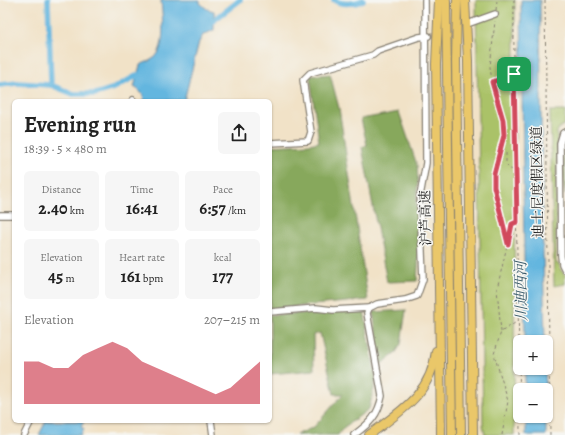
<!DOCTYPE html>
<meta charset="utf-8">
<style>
body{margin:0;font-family:Alegreya,"Noto Serif SC",serif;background:#f6f6f6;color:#222;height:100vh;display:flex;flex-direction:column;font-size:15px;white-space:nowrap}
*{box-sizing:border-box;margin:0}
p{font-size:13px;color:#767676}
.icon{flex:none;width:22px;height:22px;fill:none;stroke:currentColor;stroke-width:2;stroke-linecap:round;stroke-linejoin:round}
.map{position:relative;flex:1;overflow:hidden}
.drawer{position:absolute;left:12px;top:99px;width:260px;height:324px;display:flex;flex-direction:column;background:#fff;border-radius:6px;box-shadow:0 1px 3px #0004}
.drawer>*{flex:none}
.controls{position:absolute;left:513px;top:335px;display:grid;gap:8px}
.controls a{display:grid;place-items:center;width:40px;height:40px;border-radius:6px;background:#fff;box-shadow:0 1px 3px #0004;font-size:20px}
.pin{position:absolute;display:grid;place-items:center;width:34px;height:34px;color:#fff;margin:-17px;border-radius:8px;box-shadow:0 2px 6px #0006}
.round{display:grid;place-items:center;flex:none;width:42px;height:42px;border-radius:6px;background:#f6f6f6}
.overview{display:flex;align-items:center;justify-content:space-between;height:68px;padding:0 12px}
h1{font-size:22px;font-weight:700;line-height:30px}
.metrics{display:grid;grid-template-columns:repeat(3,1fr);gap:6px;height:68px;padding:4px 12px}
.metrics div{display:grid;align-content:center;border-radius:6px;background:#f6f6f6;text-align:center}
.metrics b{font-size:17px;font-weight:700}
.metrics small{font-size:11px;font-weight:400}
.metrics p{font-size:11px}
.chart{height:112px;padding:8px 12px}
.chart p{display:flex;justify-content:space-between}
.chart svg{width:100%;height:72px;margin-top:4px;fill:#d1495b;opacity:.7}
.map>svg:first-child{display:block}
.green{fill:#aac267;stroke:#636f42}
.forest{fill:#87a85c;stroke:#52623c}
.water{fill:#64b6df;stroke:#40697e}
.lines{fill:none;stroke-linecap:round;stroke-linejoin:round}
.canal{stroke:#64b6df;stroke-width:5.5}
.minor-tunnel{stroke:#c6baa5;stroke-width:5.5;stroke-dasharray:5.5 3;stroke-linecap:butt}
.minor-casing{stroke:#867f72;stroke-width:8}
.highway-casing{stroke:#867f72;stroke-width:10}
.path{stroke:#867f72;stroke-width:1;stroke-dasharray:3 3;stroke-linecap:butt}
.minor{stroke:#fff;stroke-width:5.5}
.highway{stroke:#eac769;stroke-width:8}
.route-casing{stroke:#fff;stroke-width:8}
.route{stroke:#d1495b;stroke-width:5}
.labels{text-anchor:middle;stroke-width:3;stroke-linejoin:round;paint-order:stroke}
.street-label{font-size:14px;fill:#1c1c1c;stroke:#f6f6f2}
.water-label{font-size:15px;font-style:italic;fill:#395a6a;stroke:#f6f6f2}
</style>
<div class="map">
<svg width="565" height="435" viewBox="0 0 565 435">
<rect width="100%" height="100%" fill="#f6f6f2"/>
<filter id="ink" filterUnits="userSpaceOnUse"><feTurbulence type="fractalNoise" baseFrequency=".025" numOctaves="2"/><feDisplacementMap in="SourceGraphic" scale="8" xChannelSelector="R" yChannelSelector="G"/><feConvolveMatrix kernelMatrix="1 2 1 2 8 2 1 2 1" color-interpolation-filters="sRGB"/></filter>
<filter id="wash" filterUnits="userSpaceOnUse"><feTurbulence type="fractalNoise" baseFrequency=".012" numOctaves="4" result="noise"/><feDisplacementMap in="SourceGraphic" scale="16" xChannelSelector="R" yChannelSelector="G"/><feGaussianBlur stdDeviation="0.9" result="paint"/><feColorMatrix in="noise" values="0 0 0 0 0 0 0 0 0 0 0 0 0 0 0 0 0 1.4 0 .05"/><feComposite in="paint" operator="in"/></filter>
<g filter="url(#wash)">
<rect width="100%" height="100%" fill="#f1e2c7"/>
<!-- green -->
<g class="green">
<polygon points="476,0 515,0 514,435 485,435 483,425"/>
<polygon points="550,111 565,111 565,124 559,128 557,132 556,263 559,264 561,270 565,275 565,284 554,286"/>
<polygon points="564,138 565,138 565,195 563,183 563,144"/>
</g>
<!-- forest -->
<g class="forest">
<polygon points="330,74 339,108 368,300 270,309 270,146 309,144 319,142 310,76"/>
<polygon points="399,112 417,165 418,182 416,203 419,251 417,281 387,282 362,147 367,145 361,119"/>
<polygon points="364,310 376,379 369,409 343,428 338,435 296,435 314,427 343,394 334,394 320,333 313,335 314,370 270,374 270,315"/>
<polygon points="406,310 401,344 395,354 381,364 373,312"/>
</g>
<!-- water -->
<g class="water">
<path d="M161,0h39v3l7,6 7,2v19l-11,5 -4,7 -15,59h-40c0,-7 -5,-11 -10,-14l6,-22c4,-2 10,-4 14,-7 13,-10 8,-43 7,-58z"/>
<polygon points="521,0 540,0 542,204 545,342 525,342"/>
<polygon points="525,368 545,368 546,390 525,390"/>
<polygon points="546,413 546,435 526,435 526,416 546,416"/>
<polygon points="46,421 84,421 81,427 84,429 81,435 39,435"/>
</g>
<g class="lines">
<!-- canal -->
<g class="canal">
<polyline points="48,0 51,85"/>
<path d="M334,0c7,5 22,4 29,0"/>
<polyline points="209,24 240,0"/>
<polyline points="0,85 17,83 51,85 73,94 95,94 114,88 142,73"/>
</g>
</g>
</g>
<g filter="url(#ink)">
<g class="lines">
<!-- minor-tunnel -->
<polyline class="minor-tunnel" points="428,36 468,23"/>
<!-- minor casing -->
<g class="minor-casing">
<g id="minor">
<polyline points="470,23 495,14"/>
<polyline points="132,101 133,100"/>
<polyline points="565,132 563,133 560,143 561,256 562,264 565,270"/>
<polyline points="270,143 308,141 311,132 303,80 310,73 373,55 378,51 419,37 428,36"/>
<polyline points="0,215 14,215"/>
<polyline points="270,312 316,308 333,310 369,308"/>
<polyline points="211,421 213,435"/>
<polyline points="24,435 31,421"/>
<path d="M354,435c16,-12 24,-19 28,-39l-15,-83 2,-5 8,-4 28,-4 12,-4 6,-17 -3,-83 6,-33 -1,-163"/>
</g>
</g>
<!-- highway casing -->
<g class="highway-casing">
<g id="highway">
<polyline points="439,0 436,64 441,435"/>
<polyline points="446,0 452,435"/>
<polyline points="457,0 456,61 461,435"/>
<polyline points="465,0 468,61 473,435"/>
<path d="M369,435c32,-24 62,-41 67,-84"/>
</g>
</g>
<!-- path -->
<g class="path">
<path d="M514,0c-1,145 5,290 6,435"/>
<polyline points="545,0 550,435"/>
<polyline points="496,10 497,0"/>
<polyline points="492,81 490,67 495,21"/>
<path d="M501,146c6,-23 -3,-42 -9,-64l21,-8"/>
<polyline points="508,244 494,187 494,173 501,147 506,151 506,165 510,169 515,170"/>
<polyline points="501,332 497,289 512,224 516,222"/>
<polyline points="502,435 508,401 494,354 501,332 518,321"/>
</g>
<!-- minor -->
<use href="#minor" class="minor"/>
<!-- highway -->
<use href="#highway" class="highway"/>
</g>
</g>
<g class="lines" filter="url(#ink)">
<!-- route casing -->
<g class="route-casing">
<polygon id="route" points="514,74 517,222 512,224 508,244 494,187 494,174 504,135 503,120 492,82"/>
</g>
<!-- route -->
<use href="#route" class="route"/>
</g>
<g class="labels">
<!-- street labels -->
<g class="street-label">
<text transform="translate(537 182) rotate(-91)" y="5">迪士尼度假区绿道</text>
<text transform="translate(425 218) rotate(-91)" y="5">沪芦高速</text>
</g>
<!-- water labels -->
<g class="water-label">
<text transform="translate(521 291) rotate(-91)" y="5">川迪西河</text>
</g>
</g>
</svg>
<div class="controls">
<a>+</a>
<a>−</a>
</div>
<div class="pin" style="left:514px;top:74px;background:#1e9e55"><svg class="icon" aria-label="arrive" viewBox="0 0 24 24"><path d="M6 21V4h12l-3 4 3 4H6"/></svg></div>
<section class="drawer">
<div class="overview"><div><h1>Evening run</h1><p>18:39 · 5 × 480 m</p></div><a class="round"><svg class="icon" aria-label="share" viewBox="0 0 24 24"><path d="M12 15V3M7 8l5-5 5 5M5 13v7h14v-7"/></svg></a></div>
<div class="metrics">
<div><p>Distance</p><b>2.40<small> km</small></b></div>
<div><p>Time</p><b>16:41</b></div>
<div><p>Pace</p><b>6:57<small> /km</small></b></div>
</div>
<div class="metrics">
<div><p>Elevation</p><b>45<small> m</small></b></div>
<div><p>Heart rate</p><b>161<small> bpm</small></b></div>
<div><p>kcal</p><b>177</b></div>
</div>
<div class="chart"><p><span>Elevation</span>207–215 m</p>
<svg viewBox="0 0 160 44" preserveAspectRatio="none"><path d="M0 44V18L10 18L20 22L30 22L40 14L50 10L60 6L70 10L80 18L90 22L100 26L110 30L120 34L130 38L140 34L150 26L160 18V44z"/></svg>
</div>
</section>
</div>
